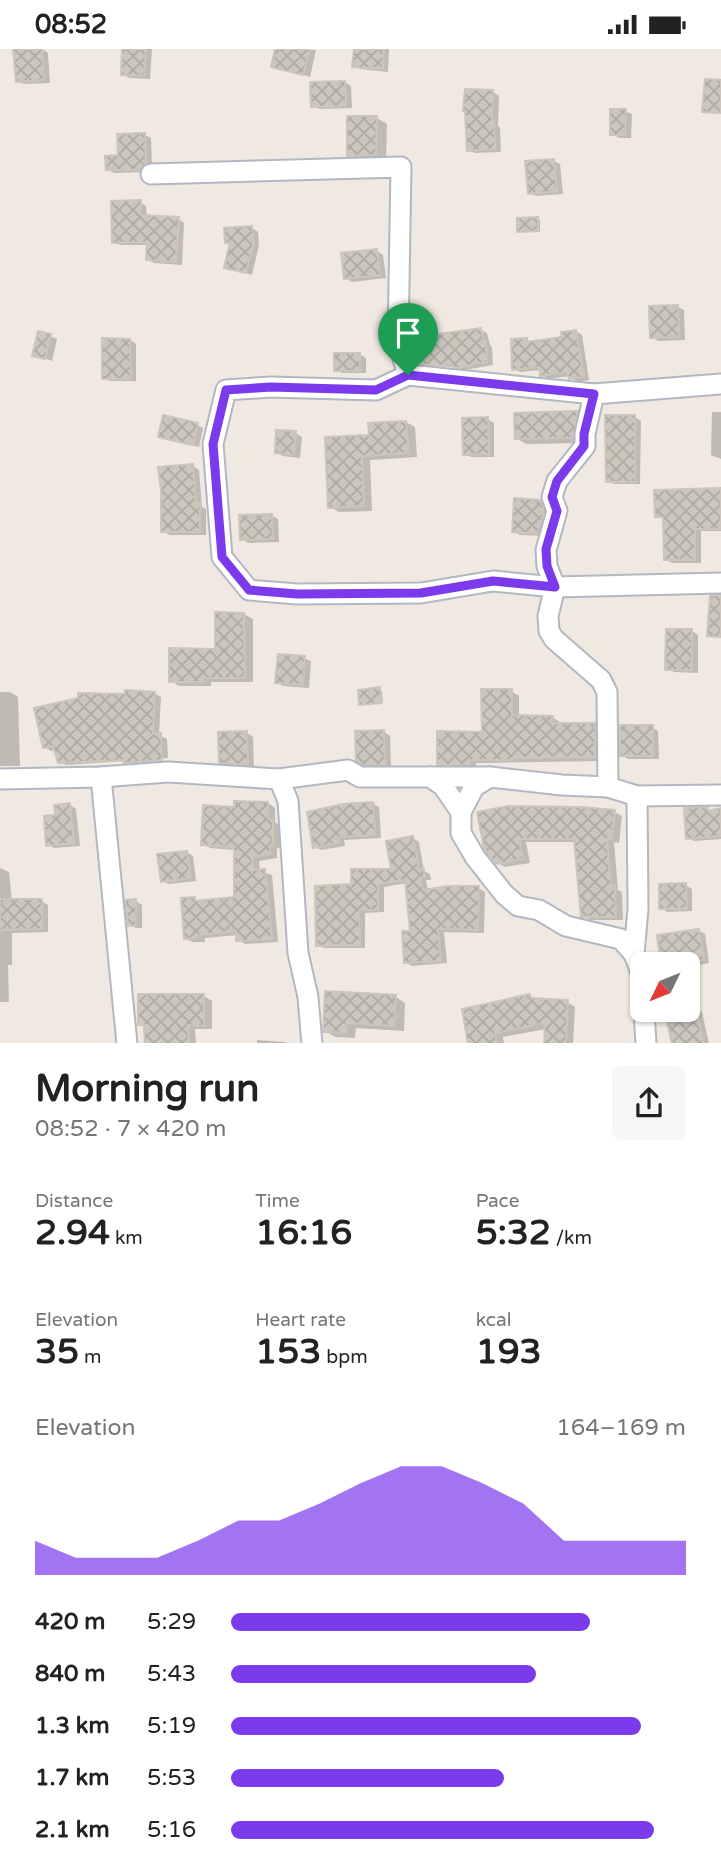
<!DOCTYPE html>
<meta charset="utf-8">
<style>
body{margin:0;font-family:"Varela Round",sans-serif;background:#f6f6f6;color:#222;height:100vh;display:flex;flex-direction:column;font-size:26px;white-space:nowrap}
*{box-sizing:border-box;margin:0}
p{font-size:23px;color:#767676}
.icon{flex:none;width:38px;height:38px;fill:none;stroke:currentColor;stroke-width:2;stroke-linecap:round;stroke-linejoin:round}
.map{position:relative;height:994px;overflow:hidden}
.drawer{display:flex;flex-direction:column;background:#fff;flex:1}
.drawer>*{flex:none}
.needle{width:46px;rotate:227deg}
.fabs{position:absolute;left:630px;top:903px;display:grid;gap:14px}
.fabs a{display:grid;place-items:center;width:70px;height:70px;border-radius:10px;background:#fff;box-shadow:0 2px 5px #0004;font-size:35px}
.pin{position:absolute;display:grid;place-items:center;width:60px;height:60px;color:#fff;margin:-72px -30px;border-radius:50% 50% 50% 0;rotate:-45deg;box-shadow:0 0 7px #0007}
.pin .icon{rotate:45deg}
.round{display:grid;place-items:center;flex:none;width:74px;height:74px;border-radius:10px;background:#f6f6f6}
.headline{display:flex;align-items:center;justify-content:space-between;height:119px;padding:0 35px}
h1{font-size:38px;font-weight:700;line-height:52px}
.metrics{display:grid;grid-template-columns:repeat(3,1fr);gap:10px;height:119px;padding:7px 35px}
.metrics div{display:grid;align-content:center}
.metrics b{font-size:35px;font-weight:700}
.metrics small{font-size:19px;font-weight:400}
.metrics p{font-size:19px}
.chart{height:196px;padding:14px 35px}
.chart p{display:flex;justify-content:space-between}
.chart svg{width:100%;height:126px;margin-top:7px;fill:#7c3aed;opacity:.7}
ul{padding:0 35px;list-style:none;font-size:23px}
li{display:grid;grid-template-columns:112px 84px 1fr;align-items:center;height:52px}
li i{height:18px;border-radius:9px;background:#7c3aed}
.status{display:flex;justify-content:space-between;align-items:center;height:49px;padding:0 35px;background:#fff;direction:ltr}
.status svg{height:19px;fill:currentColor}
.map>svg:first-child{display:block}
.shadow{fill:#0003}
.building{fill:url(#building-cross-hatch);stroke:#cbc5ba;stroke-width:2}
.lines{fill:none;stroke-linecap:round;stroke-linejoin:round}
.street-casing{stroke:#b4b7c1;stroke-width:23}
.street{stroke:#fff;stroke-width:19}
.route-casing{stroke:#fff;stroke-width:14}
.route{stroke:#7c3aed;stroke-width:9}
</style>
<div class="status"><b>08:52</b><svg viewBox="0 0 49 12"><path d="M0 12V9h3v3zM5 12V6h3v6zM10 12V3h3v9zM15 12V0h3v12zM26 1h20v11H26zM47 4h2v5h-2z"/></svg></div>
<div class="map">
<svg width="721" height="995" viewBox="0 0 721 995">
<defs>
<pattern id="building-cross-hatch" width="8" height="8" patternUnits="userSpaceOnUse" patternTransform="scale(1.75)"><rect width="8" height="8" fill="#cbc7bf"/><path d="M0 0l8 8M0 8l8-8" fill="none" stroke="#afaba4"/></pattern>
</defs>
<rect width="100%" height="100%" fill="#efe9e1"/>
<!-- shadow -->
<g class="shadow">
<polygon points="42,0 48,4 50,34 24,35 17,32"/>
<polygon points="124,0 152,0 150,30 129,29 122,25"/>
<polygon points="277,0 316,1 310,28 273,17"/>
<polygon points="355,0 389,0 388,23 360,20 354,17"/>
<polygon points="345,33 351,37 352,59 319,60 313,57"/>
<polygon points="493,43 499,47 498,77 500,78 501,103 475,104 469,101"/>
<polygon points="625,62 632,65 631,89 619,89 612,85"/>
<polygon points="377,69 387,75 386,111 358,112 349,106"/>
<polygon points="145,86 151,89 152,118 147,123 114,124 107,120"/>
<polygon points="554,112 560,115 563,145 536,147 529,144"/>
<polygon points="140,153 146,157 147,168 178,170 184,174 182,216 154,214 147,210 148,196 120,196 113,192"/>
<polygon points="538,170 540,171 540,183 519,182"/>
<polygon points="252,179 258,183 259,196 252,226 226,218 231,195 227,193"/>
<polygon points="377,202 383,206 386,229 352,233 346,229"/>
<polygon points="678,258 684,261 685,291 658,292 652,288"/>
<polygon points="481,281 487,284 490,296 492,298 493,316 465,321 456,318 426,317 419,313"/>
<polygon points="576,282 582,286 589,331 577,333 570,327 548,330 542,326 541,321 520,323 514,320 526,290 533,294 564,290"/>
<polygon points="50,287 57,290 52,312 34,306"/>
<polygon points="130,291 136,295 136,332 110,332 104,329"/>
<polygon points="359,305 366,309 366,324 342,324 336,321"/>
<polygon points="712,363 721,363 721,410 711,406"/>
<polygon points="577,364 587,370 583,394 526,395 516,389"/>
<polygon points="635,368 641,372 640,435 614,435 608,432"/>
<polygon points="487,370 494,374 494,408 471,408 465,405"/>
<polygon points="406,373 415,378 417,408 370,411 372,462 339,463 330,458 371,388"/>
<polygon points="197,376 203,379 199,398 167,391 160,387"/>
<polygon points="296,384 302,388 300,409 283,407 276,403"/>
<polygon points="193,417 199,421 202,458 206,460 206,486 169,486 163,482"/>
<polygon points="721,442 721,482 701,482 701,514 672,514 665,510 665,470 657,467"/>
<polygon points="540,453 547,457 550,467 544,487 520,486 513,482"/>
<polygon points="271,466 278,470 279,493 248,494 242,490"/>
<polygon points="244,565 253,570 253,633 211,633 211,637 179,637 171,632 217,601"/>
<polygon points="692,582 698,586 698,624 674,623 667,620"/>
<polygon points="304,609 311,612 309,639 283,637 277,633"/>
<polygon points="379,640 382,642 383,654 361,655"/>
<polygon points="511,642 519,647 519,668 552,668 560,673 560,676 595,675 602,680 603,712 476,714 476,719 447,719 439,715 483,685"/>
<polygon points="0,643 10,643 18,648 20,717 0,717"/>
<polygon points="155,645 161,648 159,686 167,690 168,709 66,716 59,713 56,701 51,702 45,698"/>
<polygon points="652,678 658,682 659,710 628,710 622,706"/>
<polygon points="384,683 390,687 391,718 371,718 358,711"/>
<polygon points="247,684 253,688 254,718 227,717 221,713"/>
<polygon points="168,712 168,714 130,715"/>
<polygon points="268,754 275,759 275,773 279,776 280,799 277,799 277,809 259,812 260,822 272,826 278,893 245,895 238,891 238,886 205,889 205,893 192,893 185,889 195,850 201,853 236,850 236,801 210,799 203,795 236,760"/>
<polygon points="373,755 379,758 381,789 344,791 345,797 321,801 315,797"/>
<polygon points="70,756 76,760 80,797 54,799 48,796 57,767"/>
<polygon points="707,760 712,763 721,761 721,790 694,792 688,789"/>
<polygon points="614,763 622,767 619,794 614,793 618,841 622,843 623,871 590,871 582,867 576,793 526,793 530,814 505,818 497,814 479,764"/>
<polygon points="413,789 419,793 424,822 430,825 431,831 426,831 428,842 478,839 485,843 484,884 444,883 447,914 412,917 406,913 412,884 407,834 384,838 384,863 365,864 365,899 324,899 318,896 353,837 393,822"/>
<polygon points="187,803 193,807 196,832 169,835 162,832"/>
<polygon points="0,819 9,823 12,852 41,852 48,856 48,883 12,884 12,916 8,916 9,953 0,953"/>
<polygon points="685,836 692,840 692,862 667,863 661,859"/>
<polygon points="136,852 142,856 142,879 136,879 129,876"/>
<polygon points="698,881 705,885 709,914 688,918 688,915 663,915 659,888"/>
<polygon points="204,947 212,952 212,980 195,980 196,995 147,995 146,978 140,975"/>
<polygon points="530,947 538,951 567,953 575,958 573,995 545,995 546,980 503,988 504,995 470,995"/>
<polygon points="396,948 405,954 404,982 356,979 355,989 335,988 325,982"/>
<polygon points="696,960 702,963 709,995 674,995"/>
<polygon points="257,991 285,993 288,995 257,995"/>
</g>
<!-- building -->
<g class="building">
<polygon points="13,0 42,0 44,31 16,33"/>
<polygon points="122,0 146,0 144,27 121,26"/>
<polygon points="275,0 310,0 303,26 271,18"/>
<polygon points="354,0 384,0 383,20 352,18"/>
<polygon points="705,30 721,31 721,64 702,63"/>
<polygon points="345,32 346,57 311,58 310,33"/>
<polygon points="465,40 493,41 492,73 494,72 495,100 467,102 465,62 463,62"/>
<polygon points="610,60 626,60 625,86 610,86"/>
<polygon points="347,67 377,67 376,106 347,107"/>
<polygon points="145,84 146,114 140,121 106,121 105,107 118,106 117,85"/>
<polygon points="554,110 557,142 528,145 525,112"/>
<polygon points="141,151 141,166 179,168 176,213 146,211 147,193 112,194 111,152"/>
<polygon points="538,168 538,182 517,183 517,169"/>
<polygon points="252,177 254,192 246,224 224,219 230,193 225,194 224,179"/>
<polygon points="377,200 380,226 344,230 341,204"/>
<polygon points="678,256 679,288 650,289 649,257"/>
<polygon points="481,279 484,292 486,292 487,313 457,319 453,318 452,315 437,317 417,315 410,289"/>
<polygon points="576,281 584,328 569,330 567,323 540,327 539,318 512,321 511,290 527,289 527,293 562,288 561,283"/>
<polygon points="38,282 51,285 45,310 32,307"/>
<polygon points="102,289 130,290 131,330 102,330"/>
<rect x="334" y="304" width="26" height="18"/>
<polygon points="578,362 573,389 515,390 514,364"/>
<polygon points="163,366 198,374 193,396 158,388"/>
<polygon points="605,366 635,366 635,433 606,433"/>
<polygon points="488,368 489,405 463,406 462,369"/>
<polygon points="406,372 409,404 362,407 364,457 328,459 325,388 369,386 368,374"/>
<polygon points="276,381 296,382 294,406 275,404"/>
<polygon points="193,415 196,454 200,454 200,483 161,483 161,441 158,418"/>
<polygon points="721,439 721,480 695,480 695,511 664,511 663,468 655,468 654,441"/>
<polygon points="514,449 540,451 544,462 538,485 512,483"/>
<polygon points="272,465 273,490 240,491 239,466"/>
<polygon points="721,546 721,588 707,587 710,547"/>
<polygon points="215,563 244,564 245,629 203,629 203,633 169,633 169,599 215,600"/>
<polygon points="666,580 692,580 692,621 665,621"/>
<polygon points="278,605 305,607 303,636 275,634"/>
<polygon points="380,638 381,654 359,656 358,641"/>
<polygon points="481,640 512,640 512,666 553,667 552,674 595,674 595,708 512,709 512,711 469,711 469,716 437,716 437,682 482,683"/>
<polygon points="125,641 155,643 153,685 161,684 162,711 124,714 124,711 58,714 53,697 43,699 34,659 78,649 78,644 125,645"/>
<rect x="620" y="676" width="33" height="31"/>
<polygon points="384,681 385,716 363,716 356,712 355,682"/>
<polygon points="247,682 248,716 219,714 218,683"/>
<polygon points="234,752 268,753 268,770 273,770 273,796 270,796 270,805 252,808 253,821 265,820 272,890 236,892 236,882 198,886 198,889 184,890 181,849 195,848 195,852 234,848 234,798 201,796 203,756 234,758"/>
<polygon points="373,753 375,786 338,788 339,794 313,799 307,763 343,755"/>
<polygon points="70,754 74,794 46,797 44,767 55,766 54,756"/>
<polygon points="508,757 580,758 615,761 612,790 607,790 611,837 615,837 616,868 581,868 574,790 519,790 523,810 496,815 484,799 477,763"/>
<polygon points="708,758 708,762 721,759 721,787 686,790 684,759"/>
<polygon points="413,787 419,820 424,820 425,828 420,829 423,841 448,837 479,837 478,881 438,880 441,912 404,914 402,882 410,882 405,831 378,835 378,861 359,861 360,896 316,897 315,837 351,835 351,820 391,820 386,792"/>
<polygon points="187,802 191,829 161,833 157,805"/>
<polygon points="686,834 687,860 659,860 659,835"/>
<polygon points="0,850 42,850 42,880 0,881"/>
<polygon points="136,850 136,876 128,877 125,851"/>
<polygon points="699,880 704,911 661,915 657,886"/>
<polygon points="325,942 396,946 394,977 346,974 346,984 323,983"/>
<polygon points="138,945 204,945 204,977 188,976 189,995 145,995 144,976 138,976"/>
<polygon points="530,945 531,949 568,951 566,995 544,995 545,974 495,984 497,995 468,995 462,960"/>
<polygon points="696,958 704,995 672,995 665,964"/>
</g>
<g class="lines">
<!-- street casing -->
<g class="street-casing">
<g id="street">
<polyline points="151,125 401,118 398,293 408,326 594,345 721,335"/>
<polyline points="408,326 376,341 271,338 226,341 213,395 222,508 249,541 297,545 421,544 493,532 555,538 721,534"/>
<polyline points="594,345 585,385 585,397 557,432 552,448 557,462 546,501 547,517 555,538 548,567 549,582 554,590 601,631 607,643 608,738 562,736 490,728 474,738 461,763 461,784 475,808 504,845 518,857 539,861 566,877 621,890 634,905 642,926"/>
<polyline points="101,728 127,995"/>
<polyline points="430,728 489,728"/>
<polyline points="0,730 101,728 168,723 279,730 348,721 360,728 430,728 443,737 461,763"/>
<polyline points="279,730 288,752 298,904 308,948 312,995"/>
<polyline points="608,738 637,747 721,746"/>
<polyline points="634,905 638,860 637,747"/>
<polyline points="644,961 646,995"/>
</g>
</g>
<!-- street -->
<use href="#street" class="street"/>
</g>
<g class="lines">
<!-- route casing -->
<g class="route-casing">
<polygon id="route" points="408,326 594,345 584,385 584,397 557,432 552,448 557,462 546,500 547,517 555,538 493,532 421,544 297,545 249,541 222,508 213,395 226,341 271,338 376,341"/>
</g>
<!-- route -->
<use href="#route" class="route"/>
</g>
</svg>
<div class="fabs">
<a><svg class="needle" viewBox="-14 -14 28 28"><path d="M0-13l5 13h-10z" fill="#e53935"/><path d="M0 13l5-13h-10z" fill="#767676"/></svg></a>
</div>
<div class="pin" style="left:408px;top:326px;background:#1e9e55"><svg class="icon" aria-label="arrive" viewBox="0 0 24 24"><path d="M6 21V4h12l-3 4 3 4H6"/></svg></div>
</div>
<section class="drawer">
<div class="headline"><div><h1>Morning run</h1><p>08:52 · 7 × 420 m</p></div><a class="round"><svg class="icon" aria-label="share" viewBox="0 0 24 24"><path d="M12 15V3M7 8l5-5 5 5M5 13v7h14v-7"/></svg></a></div>
<div class="metrics">
<div><p>Distance</p><b>2.94<small> km</small></b></div>
<div><p>Time</p><b>16:16</b></div>
<div><p>Pace</p><b>5:32<small> /km</small></b></div>
</div>
<div class="metrics">
<div><p>Elevation</p><b>35<small> m</small></b></div>
<div><p>Heart rate</p><b>153<small> bpm</small></b></div>
<div><p>kcal</p><b>193</b></div>
</div>
<div class="chart"><p><span>Elevation</span>164–169 m</p>
<svg viewBox="0 0 160 44" preserveAspectRatio="none"><path d="M0 44V32L10 38L20 38L30 38L40 32L50 25L60 25L70 19L80 12L90 6L100 6L110 12L120 19L130 32L140 32L150 32L160 32V44z"/></svg>
</div>
<ul>
<li><b>420 m</b>5:29<i style="width:79%"></i></li>
<li><b>840 m</b>5:43<i style="width:67%"></i></li>
<li><b>1.3 km</b>5:19<i style="width:90%"></i></li>
<li><b>1.7 km</b>5:53<i style="width:60%"></i></li>
<li><b>2.1 km</b>5:16<i style="width:93%"></i></li>
</ul>
</section>
